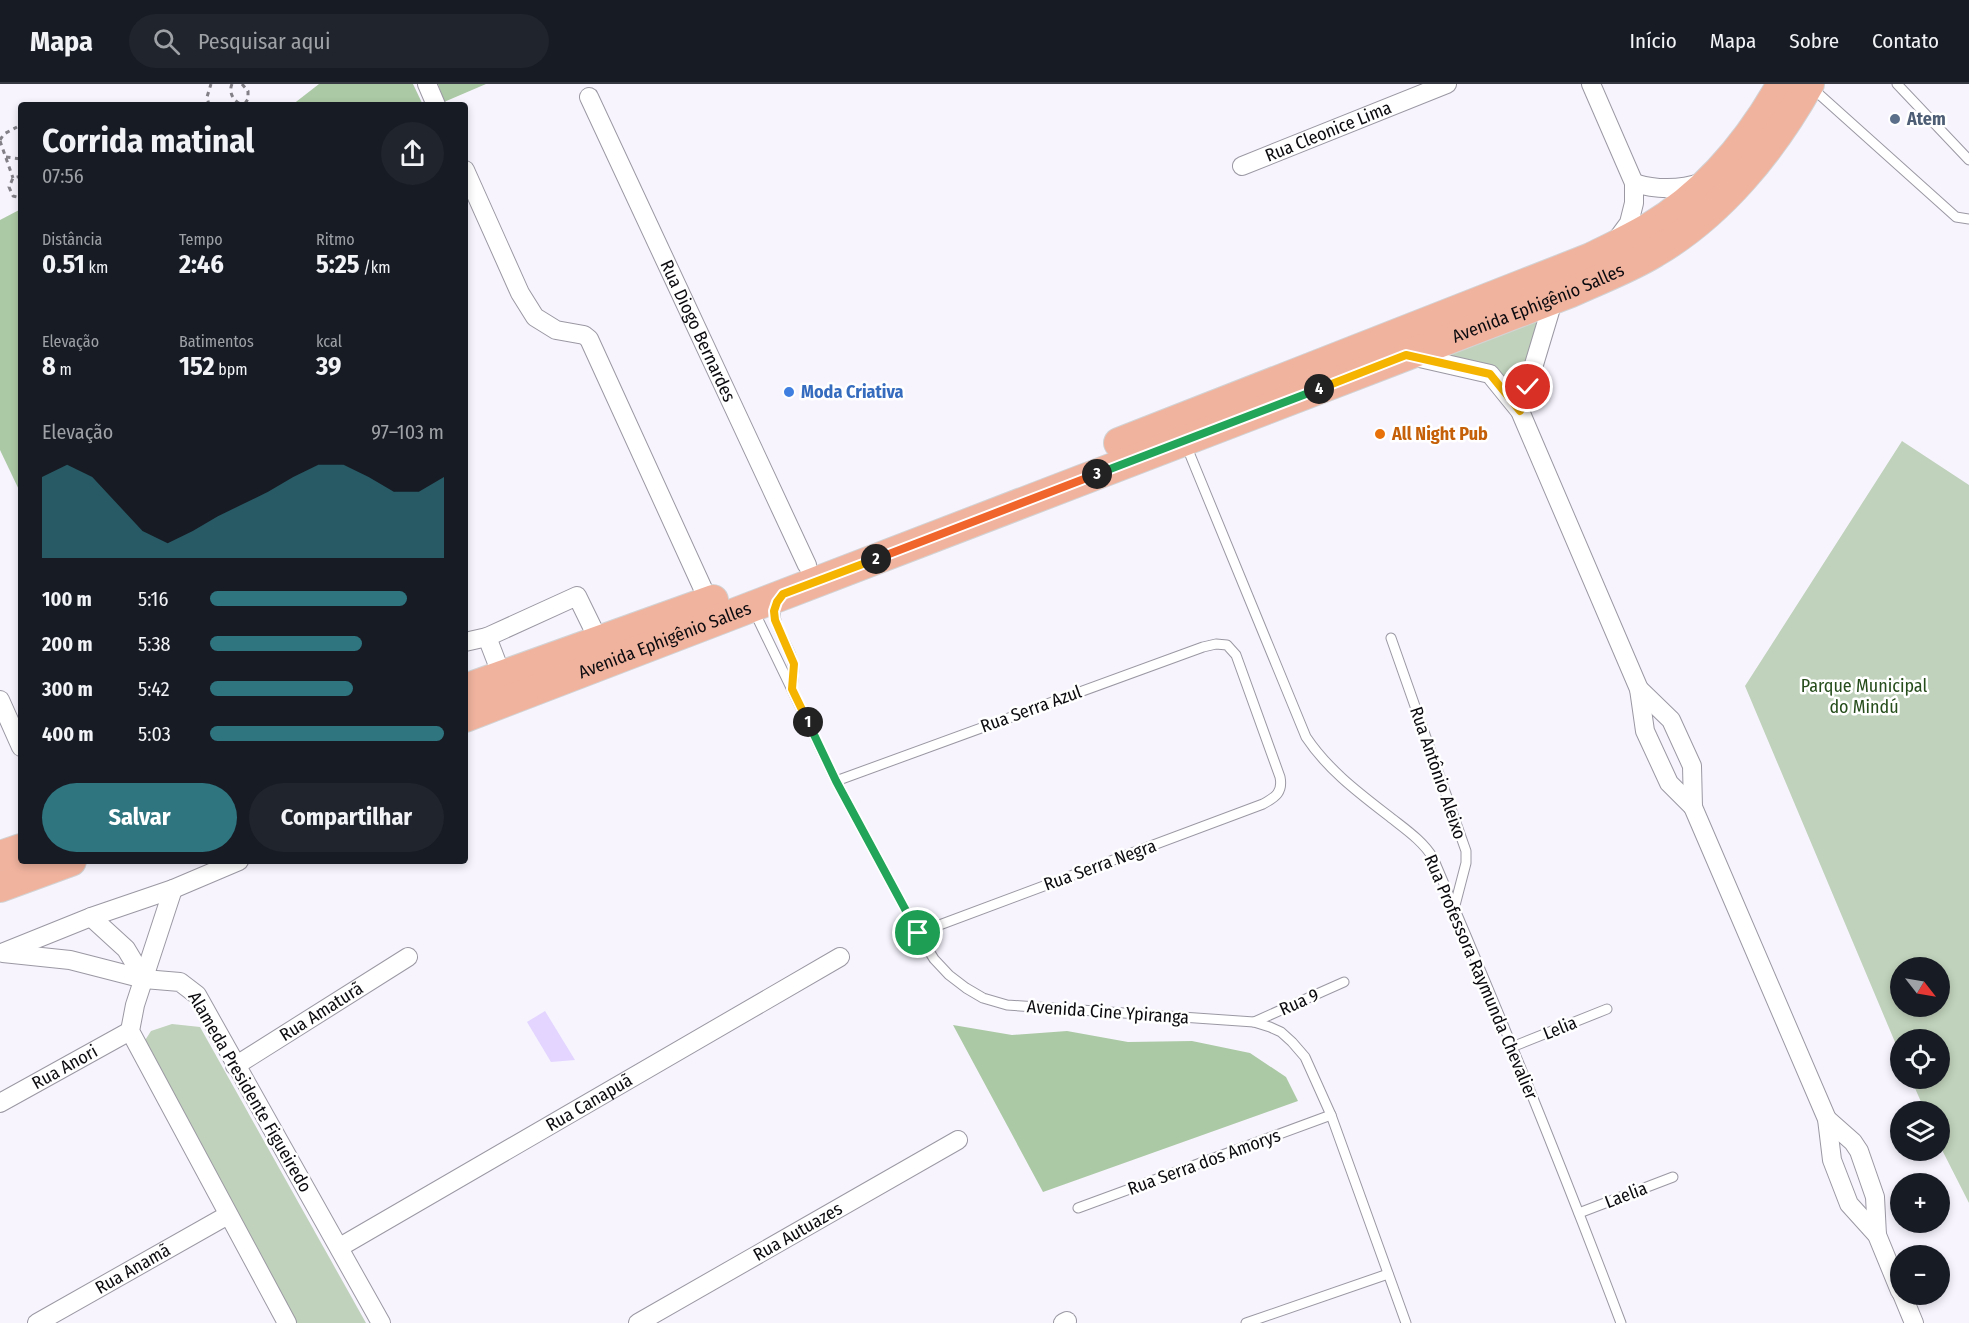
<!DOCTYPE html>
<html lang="pt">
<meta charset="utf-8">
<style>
body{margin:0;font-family:"Fira Sans Condensed",sans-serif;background:#20242c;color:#f1f3f6;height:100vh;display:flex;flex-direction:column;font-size:22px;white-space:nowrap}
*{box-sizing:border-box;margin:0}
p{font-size:20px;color:#9ea1a6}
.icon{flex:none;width:33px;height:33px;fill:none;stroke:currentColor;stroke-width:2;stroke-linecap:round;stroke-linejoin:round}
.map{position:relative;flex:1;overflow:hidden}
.side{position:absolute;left:18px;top:18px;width:450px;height:762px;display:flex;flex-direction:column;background:#171b24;border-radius:6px;box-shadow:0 3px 9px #0003}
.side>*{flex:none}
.needle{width:39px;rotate:121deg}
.tools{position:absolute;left:1890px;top:873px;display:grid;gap:12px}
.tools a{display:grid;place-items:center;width:60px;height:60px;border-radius:50%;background:#171b24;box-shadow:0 3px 9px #0003;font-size:30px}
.pin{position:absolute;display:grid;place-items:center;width:51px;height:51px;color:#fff;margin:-26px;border:3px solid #fff;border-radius:50%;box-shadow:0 2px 6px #0007}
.km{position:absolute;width:30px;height:30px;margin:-15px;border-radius:50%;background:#222;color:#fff;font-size:16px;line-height:30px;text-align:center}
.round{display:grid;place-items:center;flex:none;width:63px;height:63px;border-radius:32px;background:#20242c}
.head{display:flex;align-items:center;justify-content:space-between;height:102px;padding:0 24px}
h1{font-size:33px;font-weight:700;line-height:45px}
.metrics{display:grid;grid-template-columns:repeat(3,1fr);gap:9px;height:102px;padding:6px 24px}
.metrics div{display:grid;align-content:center}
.metrics b{font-size:26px;font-weight:700}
.metrics small{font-size:16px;font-weight:400}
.metrics p{font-size:16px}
.chart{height:168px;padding:12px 24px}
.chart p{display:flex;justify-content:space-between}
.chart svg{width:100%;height:108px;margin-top:6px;fill:#2e7580;opacity:.7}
.button{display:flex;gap:12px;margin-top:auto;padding:12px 24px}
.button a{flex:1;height:69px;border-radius:36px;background:#2e7580;color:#fff;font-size:24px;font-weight:700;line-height:69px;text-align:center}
.button a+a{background:#20242c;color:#f1f3f6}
ul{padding:0 24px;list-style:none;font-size:20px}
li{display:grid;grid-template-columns:96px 72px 1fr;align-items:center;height:45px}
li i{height:15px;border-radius:8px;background:#2e7580}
header{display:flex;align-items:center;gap:36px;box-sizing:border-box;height:84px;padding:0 30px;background:#171b24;border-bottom:2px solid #363941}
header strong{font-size:28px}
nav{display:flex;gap:33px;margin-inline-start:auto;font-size:21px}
.search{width:420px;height:54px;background:#20242c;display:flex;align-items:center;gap:15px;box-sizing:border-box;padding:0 21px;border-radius:33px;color:#9ea1a6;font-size:22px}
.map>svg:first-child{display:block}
.green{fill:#c0d2bb;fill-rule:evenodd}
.forest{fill:#acc9a5}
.building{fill:#e3d5ff}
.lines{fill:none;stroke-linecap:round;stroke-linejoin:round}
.lane-casing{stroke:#9b98a3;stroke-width:11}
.street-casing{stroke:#9b98a3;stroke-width:20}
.primary-casing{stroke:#d3d3d4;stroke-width:32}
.path{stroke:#838088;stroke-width:3;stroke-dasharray:4.5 4.5;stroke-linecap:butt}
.lane{stroke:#fff;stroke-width:9}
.street{stroke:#fff;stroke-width:18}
.primary{stroke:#f0b39e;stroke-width:30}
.split-1-casing{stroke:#fff;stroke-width:12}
.split-2-casing{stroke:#fff;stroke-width:12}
.split-3-casing{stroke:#fff;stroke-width:12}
.split-4-casing{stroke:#fff;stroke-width:12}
.split-5-casing{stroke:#fff;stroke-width:12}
.split-1{stroke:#22a559;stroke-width:8}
.split-2{stroke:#f5b400;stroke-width:8}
.split-3{stroke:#f0652b;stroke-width:8}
.split-4{stroke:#22a559;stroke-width:8}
.split-5{stroke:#f5b400;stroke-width:8}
.service-dot{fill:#5c6f8a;stroke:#fff;stroke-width:2}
.shop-dot{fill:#3f7fe0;stroke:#fff;stroke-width:2}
.food-dot{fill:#e8710a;stroke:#fff;stroke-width:2}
.labels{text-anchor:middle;stroke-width:5;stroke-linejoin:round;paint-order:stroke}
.service-label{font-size:18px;font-weight:bold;fill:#4e5e75;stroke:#fff;text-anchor:start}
.street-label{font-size:18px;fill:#0c0b0f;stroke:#fff}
.shop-label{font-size:18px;font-weight:bold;fill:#366cbe;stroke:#fff;text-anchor:start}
.food-label{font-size:18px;font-weight:bold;fill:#c56008;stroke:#fff;text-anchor:start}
.park-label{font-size:18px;fill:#264d1b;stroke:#fff}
</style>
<header>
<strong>Mapa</strong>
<div class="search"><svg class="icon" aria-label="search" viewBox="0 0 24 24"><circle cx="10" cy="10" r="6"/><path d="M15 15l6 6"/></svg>Pesquisar aqui</div>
<nav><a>Início</a><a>Mapa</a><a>Sobre</a><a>Contato</a></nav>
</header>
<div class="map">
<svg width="1969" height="1239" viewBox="0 0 1969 1239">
<rect width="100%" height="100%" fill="#f7f4fe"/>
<!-- green -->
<g class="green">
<polygon points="1550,228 1516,315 1492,286 1433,271"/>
<path d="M1902,357l67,44v718l-29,-57v-34l-15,-1 -14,-32 29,-1v-38h-40v14l-155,-368zM1900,884h40v38h-40z"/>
<polygon points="172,940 200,943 366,1239 296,1239 142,961 151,947"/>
</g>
<!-- forest -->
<g class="forest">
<polygon points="319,0 413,0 423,21 292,21"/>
<polygon points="438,0 486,0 444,18"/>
<polygon points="21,125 21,410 0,366 0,136"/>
<polygon points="953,941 1012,951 1067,947 1128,958 1192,957 1250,969 1286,993 1298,1017 1043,1108"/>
</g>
<!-- building -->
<polygon class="building" points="545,927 575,976 551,978 527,938"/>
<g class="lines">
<!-- lane casing -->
<g class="lane-casing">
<g id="lane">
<polyline points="1897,0 1969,76"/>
<polyline points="1811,3 1956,133 1969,135"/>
<path d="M1186,361l120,292c22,33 53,56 84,80 15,12 33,24 43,41 66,154 129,309 188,465"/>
<path d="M777,519c-8,22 12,39 16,60 2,7 0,17 -1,24"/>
<polyline points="753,525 836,697 918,849 934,875 949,891 966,904 983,914 1007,921 1254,938 1270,943 1281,948 1292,958 1305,973 1331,1031 1406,1239"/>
<polyline points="1391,554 1466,767 1466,779 1454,825"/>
<path d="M836,697l367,-134 13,-3 11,1 9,10 44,122c3,15 -4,20 -17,27l-345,129"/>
<polyline points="1254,938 1344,898"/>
<polyline points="1512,963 1607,925"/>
<polyline points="1078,1124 1331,1031"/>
<polyline points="1579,1129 1673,1093"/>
<polyline points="1246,1239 1388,1190"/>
</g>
</g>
<!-- street casing -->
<g class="street-casing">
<g id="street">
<polyline points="427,0 436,21"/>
<polyline points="1591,0 1634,99 1634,119 1629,139 1615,158"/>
<path id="s1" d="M589,13l218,468"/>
<path id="s2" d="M1242,82l205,-82"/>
<polyline points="465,86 520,209 535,233 556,246 584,251 589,255 709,518"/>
<path d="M1634,99c23,7 46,7 69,-1"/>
<polyline points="1411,272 1490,290 1520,327 1639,605 1645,647 1669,699 1693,723"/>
<polyline points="1520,327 1554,214"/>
<polyline points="487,553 502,592"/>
<polyline points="465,558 487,553 577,512 599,557"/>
<polyline points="1639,605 1671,636 1692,682 1693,723 1827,1035 1832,1076 1849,1120 1877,1151 1900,1207"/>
<polyline points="0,616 21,663"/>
<polyline points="173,805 135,921 130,947 287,1239"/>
<polyline points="91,833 126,865 144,895"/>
<polyline points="4,868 91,833 173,805 239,777"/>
<polyline points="3,869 70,876 144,895 180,898 197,911 381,1239"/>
<path id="s3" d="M235,982l173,-109"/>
<path id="s4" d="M0,1019l130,-72"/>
<polyline points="1827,1035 1853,1058 1859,1067 1875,1113 1877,1151"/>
<path id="s5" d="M340,1163l500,-290"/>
<polyline points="1902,1210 1914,1239"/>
<path id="s6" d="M37,1239l191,-108"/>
<path id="s7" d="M638,1239l320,-183"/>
<polyline points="1063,1239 1067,1237"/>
</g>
</g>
<!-- primary casing -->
<g class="primary-casing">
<g id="primary">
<path d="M1119,359l472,-185c20,-10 39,-19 58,-30 57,-34 101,-87 133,-144"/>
<polyline points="465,605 713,516"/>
<path id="s8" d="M465,633l1106,-425c28,-13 58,-24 84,-40 65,-38 117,-102 154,-168"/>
<polyline points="0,772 21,765"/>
<polyline points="0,803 71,777"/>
</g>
</g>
<!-- path -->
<g class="path">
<path d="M232,0c-4,9 2,17 10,21"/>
<polyline points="242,0 248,7 248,15 244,21"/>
<polyline points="209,21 207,13 211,0"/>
<polyline points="0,56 4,50 17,43"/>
<polyline points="0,57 13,94"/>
<polyline points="6,73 21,75"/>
<polyline points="21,92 13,94 9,103 13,112 21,114"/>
</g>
<!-- lane -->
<use href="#lane" class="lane"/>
<!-- street -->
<use href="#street" class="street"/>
<!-- primary -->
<use href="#primary" class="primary"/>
</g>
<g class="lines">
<!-- split-1 casing -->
<g class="split-1-casing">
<polyline id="split-1" points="808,638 836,697 918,849"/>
</g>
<!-- split-2 casing -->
<g class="split-2-casing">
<polyline id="split-2" points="808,638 792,605 794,580 775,536 774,527 777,518 783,510 876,475"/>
</g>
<!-- split-3 casing -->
<g class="split-3-casing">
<polyline id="split-3" points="876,475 1097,390"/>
</g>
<!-- split-4 casing -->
<g class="split-4-casing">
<polyline id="split-4" points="1097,390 1319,305"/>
</g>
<!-- split-5 casing -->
<g class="split-5-casing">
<polyline id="split-5" points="1319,305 1406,271 1490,290 1520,327 1528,303"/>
</g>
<!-- split-1 -->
<use href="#split-1" class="split-1"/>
<!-- split-2 -->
<use href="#split-2" class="split-2"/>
<!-- split-3 -->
<use href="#split-3" class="split-3"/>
<!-- split-4 -->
<use href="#split-4" class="split-4"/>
<!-- split-5 -->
<use href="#split-5" class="split-5"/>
</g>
<!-- markers -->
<circle class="service-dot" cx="1895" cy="35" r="6"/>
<circle class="shop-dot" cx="789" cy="308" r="6"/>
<circle class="food-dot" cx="1380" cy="350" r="6"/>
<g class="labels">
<!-- service labels -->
<g class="service-label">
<text x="1907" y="41">Atem</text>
</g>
<!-- street labels -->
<g class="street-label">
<text dy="6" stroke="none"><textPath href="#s2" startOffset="93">Rua Cleonice Lima</textPath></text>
<text dy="6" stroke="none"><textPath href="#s8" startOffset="1150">Avenida Ephigênio Salles</textPath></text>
<text dy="6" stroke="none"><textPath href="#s1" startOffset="258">Rua Diogo Bernardes</textPath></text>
<text dy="6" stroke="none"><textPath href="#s8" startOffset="214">Avenida Ephigênio Salles</textPath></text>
<text transform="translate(1031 625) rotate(-20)" y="6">Rua Serra Azul</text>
<text transform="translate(1438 689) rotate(71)" y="6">Rua Antônio Aleixo</text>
<text transform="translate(1100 781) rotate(-20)" y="6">Rua Serra Negra</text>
<text transform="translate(1481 893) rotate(67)" y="6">Rua Professora Raymunda Chevalier</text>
<text transform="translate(1299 918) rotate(-24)" y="6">Rua 9</text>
<text dy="6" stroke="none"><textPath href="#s3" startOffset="102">Rua Amaturã</textPath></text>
<text transform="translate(1108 928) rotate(4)" y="6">Avenida Cine Ypiranga</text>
<text transform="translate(1560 944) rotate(-22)" y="6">Lelia</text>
<text dy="6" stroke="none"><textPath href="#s4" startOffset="74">Rua Anori</textPath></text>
<text transform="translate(250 1008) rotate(60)" y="6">Alameda Presidente Figueiredo</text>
<text dy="6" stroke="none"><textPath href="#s5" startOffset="288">Rua Canapuã</textPath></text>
<text transform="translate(1204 1078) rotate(-20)" y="6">Rua Serra dos Amorys</text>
<text transform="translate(1626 1111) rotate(-21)" y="6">Laelia</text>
<text dy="6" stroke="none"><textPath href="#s7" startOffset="184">Rua Autuazes</textPath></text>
<text dy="6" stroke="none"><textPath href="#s6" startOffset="110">Rua Anamã</textPath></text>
</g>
<!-- shop labels -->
<g class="shop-label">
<text x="801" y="314">Moda Criativa</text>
</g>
<!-- food labels -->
<g class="food-label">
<text x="1392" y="356">All Night Pub</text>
</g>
<!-- park labels -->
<g class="park-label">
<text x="1864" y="608">Parque Municipal<tspan x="1864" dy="21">do Mindú</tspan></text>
</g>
</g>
</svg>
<div class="tools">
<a><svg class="needle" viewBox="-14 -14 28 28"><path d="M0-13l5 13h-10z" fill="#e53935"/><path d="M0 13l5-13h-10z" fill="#9ea1a6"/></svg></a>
<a><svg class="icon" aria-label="locate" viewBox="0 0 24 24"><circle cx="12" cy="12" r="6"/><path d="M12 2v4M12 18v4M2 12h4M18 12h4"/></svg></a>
<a><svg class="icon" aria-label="layers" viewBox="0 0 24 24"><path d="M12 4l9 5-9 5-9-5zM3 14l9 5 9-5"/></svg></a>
<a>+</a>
<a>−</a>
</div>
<div class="pin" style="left:918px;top:849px;background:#1e9e55"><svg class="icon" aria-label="arrive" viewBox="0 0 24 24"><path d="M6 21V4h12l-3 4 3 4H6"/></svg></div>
<div class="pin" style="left:1528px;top:303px;background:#d93025"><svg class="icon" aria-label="check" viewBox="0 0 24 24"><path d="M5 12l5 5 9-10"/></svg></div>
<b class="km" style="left:808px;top:638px">1</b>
<b class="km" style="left:876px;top:475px">2</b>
<b class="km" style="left:1097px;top:390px">3</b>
<b class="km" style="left:1319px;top:305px">4</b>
<section class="side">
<div class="head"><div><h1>Corrida matinal</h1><p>07:56</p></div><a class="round"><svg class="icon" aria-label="share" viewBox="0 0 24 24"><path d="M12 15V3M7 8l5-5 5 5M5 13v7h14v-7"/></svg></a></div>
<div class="metrics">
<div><p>Distância</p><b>0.51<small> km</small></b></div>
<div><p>Tempo</p><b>2:46</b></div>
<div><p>Ritmo</p><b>5:25<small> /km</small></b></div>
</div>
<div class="metrics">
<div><p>Elevação</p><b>8<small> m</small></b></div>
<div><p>Batimentos</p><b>152<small> bpm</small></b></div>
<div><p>kcal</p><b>39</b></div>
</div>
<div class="chart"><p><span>Elevação</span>97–103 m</p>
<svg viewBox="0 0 160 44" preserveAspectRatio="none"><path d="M0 44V11L10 6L20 11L30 22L40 33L50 38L60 33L70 27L80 22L90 17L100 11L110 6L120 6L130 11L140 17L150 17L160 11V44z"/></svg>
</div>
<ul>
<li><b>100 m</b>5:16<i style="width:84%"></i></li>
<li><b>200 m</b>5:38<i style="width:65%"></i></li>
<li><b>300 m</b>5:42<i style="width:61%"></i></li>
<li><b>400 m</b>5:03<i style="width:100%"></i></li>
</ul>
<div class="button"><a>Salvar</a><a>Compartilhar</a></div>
</section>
</div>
